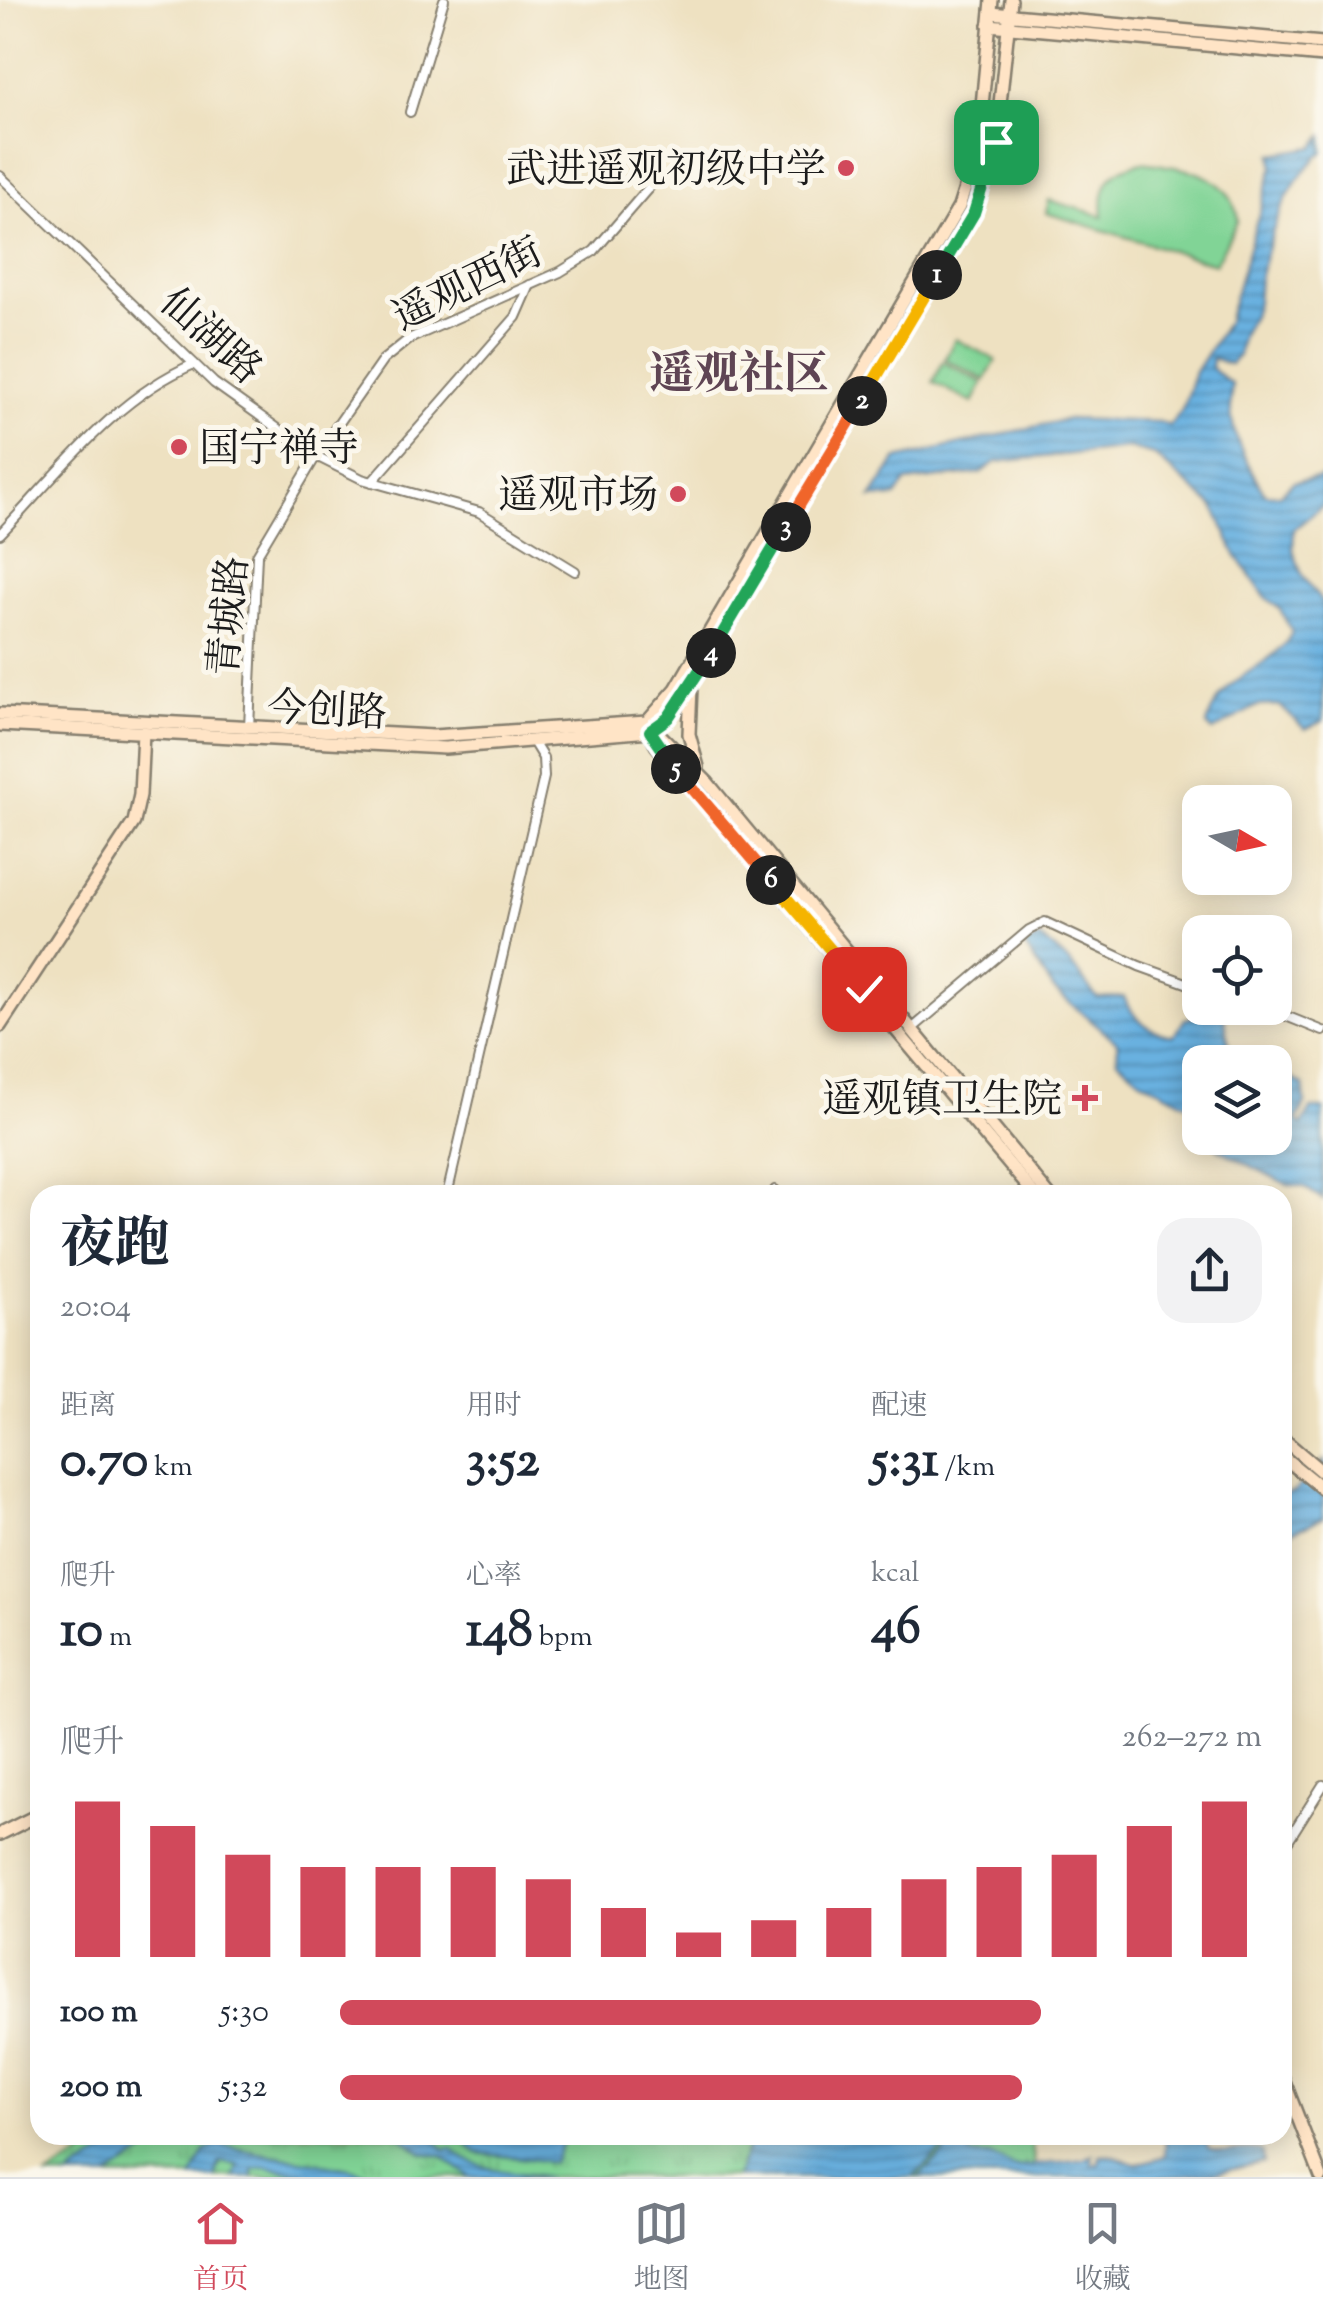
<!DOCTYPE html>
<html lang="zh">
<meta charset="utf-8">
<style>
body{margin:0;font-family:"Sorts Mill Goudy","Noto Serif SC",serif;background:#f2f2f3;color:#1f2937;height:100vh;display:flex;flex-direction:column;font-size:38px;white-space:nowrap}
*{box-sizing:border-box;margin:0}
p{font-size:32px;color:#747a83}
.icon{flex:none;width:55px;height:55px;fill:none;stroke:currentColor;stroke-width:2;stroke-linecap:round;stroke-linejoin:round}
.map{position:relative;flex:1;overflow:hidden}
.side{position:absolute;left:30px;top:1185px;width:1262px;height:960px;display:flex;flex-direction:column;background:#fff;border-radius:30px;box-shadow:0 5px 25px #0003}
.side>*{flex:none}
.needle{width:65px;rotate:99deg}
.controls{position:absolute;left:1182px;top:785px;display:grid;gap:20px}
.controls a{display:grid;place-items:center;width:110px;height:110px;border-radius:20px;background:#fff;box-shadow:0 5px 25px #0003;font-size:50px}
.pin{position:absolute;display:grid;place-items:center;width:85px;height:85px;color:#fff;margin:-42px;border-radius:20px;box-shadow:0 5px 15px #0006}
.km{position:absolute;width:50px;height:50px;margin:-25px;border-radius:50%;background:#222;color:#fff;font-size:28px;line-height:50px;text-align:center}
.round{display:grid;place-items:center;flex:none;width:105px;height:105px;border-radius:30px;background:#f2f2f3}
.headline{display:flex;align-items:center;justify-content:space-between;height:170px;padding:0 30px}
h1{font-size:55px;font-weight:700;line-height:75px}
.stats{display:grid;grid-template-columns:repeat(3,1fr);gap:15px;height:170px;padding:10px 30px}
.stats div{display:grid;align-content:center}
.stats b{font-size:50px;font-weight:700}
.stats small{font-size:28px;font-weight:400}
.stats p{font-size:28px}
.chart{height:280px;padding:20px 30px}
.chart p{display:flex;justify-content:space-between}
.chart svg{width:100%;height:180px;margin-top:10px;stroke:#d1495b;stroke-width:6}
ul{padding:0 30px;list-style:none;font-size:32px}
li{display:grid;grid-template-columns:160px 120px 1fr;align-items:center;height:75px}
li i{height:25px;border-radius:12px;background:#d1495b}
.dock{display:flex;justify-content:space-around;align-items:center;height:140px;border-top:2px solid #e0e1e3;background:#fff;font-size:28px;color:#747a83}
.dock a{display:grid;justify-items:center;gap:5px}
.dock .active{color:#d1495b}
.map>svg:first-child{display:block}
.grass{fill:url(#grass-tufts);stroke:#4e7859;stroke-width:2.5}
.pitch{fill:#81d496;stroke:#4e7859;stroke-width:2.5}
.water{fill:url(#water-rules);stroke:#42667e;stroke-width:2.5}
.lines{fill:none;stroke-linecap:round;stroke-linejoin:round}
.street-casing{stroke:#857e6e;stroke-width:12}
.secondary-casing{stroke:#857e6e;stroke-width:16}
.street{stroke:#fff;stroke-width:8}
.secondary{stroke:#ffe4c6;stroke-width:11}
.split-1-casing{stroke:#fff;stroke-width:20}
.split-2-casing{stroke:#fff;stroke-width:20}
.split-3-casing{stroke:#fff;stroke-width:20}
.split-4-casing{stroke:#fff;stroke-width:20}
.split-5-casing{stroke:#fff;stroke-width:20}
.split-6-casing{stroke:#fff;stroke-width:20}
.split-7-casing{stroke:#fff;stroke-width:20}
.split-1{stroke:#22a559;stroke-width:12}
.split-2{stroke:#f5b400;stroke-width:12}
.split-3{stroke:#f0652b;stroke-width:12}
.split-4{stroke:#22a559;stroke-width:12}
.split-5{stroke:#22a559;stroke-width:12}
.split-6{stroke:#f0652b;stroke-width:12}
.split-7{stroke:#f5b400;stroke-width:12}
.poi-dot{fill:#d1495b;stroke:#fbf7ec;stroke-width:4}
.labels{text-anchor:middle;stroke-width:10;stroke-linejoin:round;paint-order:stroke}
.poi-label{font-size:40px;fill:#1c1c1c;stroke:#fbf7ec;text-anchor:end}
.street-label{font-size:40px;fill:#1c1c1c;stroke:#fbf7ec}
.quarter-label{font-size:45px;font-weight:bold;fill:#5f4554;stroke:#fbf7ec}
</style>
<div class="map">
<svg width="1323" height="2177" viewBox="0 0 1323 2177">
<defs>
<pattern id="grass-tufts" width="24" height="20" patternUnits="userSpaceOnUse" patternTransform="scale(2.5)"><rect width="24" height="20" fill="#81d496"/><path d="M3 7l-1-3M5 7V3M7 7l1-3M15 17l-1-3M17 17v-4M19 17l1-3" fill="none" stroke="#6fb581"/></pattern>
<pattern id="water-rules" width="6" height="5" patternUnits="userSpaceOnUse" patternTransform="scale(2.5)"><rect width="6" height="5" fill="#69b1e0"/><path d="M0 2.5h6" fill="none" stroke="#568fb5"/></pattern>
</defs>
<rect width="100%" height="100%" fill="#fbf7ec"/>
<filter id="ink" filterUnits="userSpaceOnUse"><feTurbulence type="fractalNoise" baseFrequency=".01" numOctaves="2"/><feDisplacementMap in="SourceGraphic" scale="20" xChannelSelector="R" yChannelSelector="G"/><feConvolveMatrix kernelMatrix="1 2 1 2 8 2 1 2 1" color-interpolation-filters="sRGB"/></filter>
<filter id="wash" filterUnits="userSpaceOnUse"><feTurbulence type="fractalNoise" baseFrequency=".0048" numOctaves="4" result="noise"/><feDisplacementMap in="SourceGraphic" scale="40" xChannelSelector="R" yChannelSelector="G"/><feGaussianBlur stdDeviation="2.25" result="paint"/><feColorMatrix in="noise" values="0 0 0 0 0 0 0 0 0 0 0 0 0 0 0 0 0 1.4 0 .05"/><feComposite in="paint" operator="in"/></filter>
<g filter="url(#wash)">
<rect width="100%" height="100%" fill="#eee1c1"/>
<!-- grass -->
<polygon class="grass" points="114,2135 1031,2135 1036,2177 47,2177"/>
<!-- pitch -->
<g class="pitch">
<path d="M1142,162c42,6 89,10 96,58l-23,44 -169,-51 3,-13 54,16c-4,-32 8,-47 39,-54z"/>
<polygon points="955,339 996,360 985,380 945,359"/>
<polygon points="943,362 983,383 973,403 933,382"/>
</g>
<!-- water -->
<g class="water">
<path d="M1323,136v16c-39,34 -50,74 -63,123 -3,10 -1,21 -4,31 -7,22 -16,22 -18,50l-8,8 -18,-6 -1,10 21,17c-7,42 12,73 33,109l14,1 14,-13 30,-5v29l-29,23 -1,21 9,25 21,29v117l-18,8 -26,-24 -22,1 -44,25 -6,-6c13,-54 69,-56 85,-93l-13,-24 -14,-11 -29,-42 -22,-48 -60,-52 -26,-7 -132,14 -16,11 -74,9 -10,15 -25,1 26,-39 171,-40 92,3 9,4 13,-16 13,-38 32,-50 46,-156 -1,-12 42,-7z"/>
<path d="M1041,938l30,26 26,34 27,-1c8,21 27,36 50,39l11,-17 29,-8 10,4 5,30 35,17h-64v48l-57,-29 -25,-21 -1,-18 -63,-52 -31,-46z"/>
<polygon points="1275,1068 1303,1085 1305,1103 1297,1121 1302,1125 1311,1109 1323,1109 1323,1200 1305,1187 1286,1184 1217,1148 1213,1138 1275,1138"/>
<polygon points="1323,1461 1323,1518 1283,1536 1282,1496 1294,1492"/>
<polygon points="133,2135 172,2135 108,2177 68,2177"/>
<path d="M398,2135h32l15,15 6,-2c22,24 67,24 97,29h-78l-28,-21 -19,-3z"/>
<polygon points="469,2135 566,2135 553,2162 478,2153 467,2145"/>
<polygon points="753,2135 957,2135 913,2177 736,2177"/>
<path d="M963,2135l8,20 19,1 26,11 69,-8 8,-5 -1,10h7l1,-8c18,-3 23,6 37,8l28,-8 1,-21h38l4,13c18,9 36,-2 54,4l1,10 -42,10 -62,5h-241z"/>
<path d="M220,2145c54,13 107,16 161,32h-64l-51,-10 -12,2 -2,8h-18l5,-12 -19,-3 -5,15h-23l14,-27z"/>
</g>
</g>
<g filter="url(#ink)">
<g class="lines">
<!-- street casing -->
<g class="street-casing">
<g id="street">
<polyline points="410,112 444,0"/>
<polyline points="0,176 214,383 316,456 362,479 479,512 575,571"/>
<polyline points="372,482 516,317 530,285"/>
<path d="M0,534c59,-61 114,-136 194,-170"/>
<polyline points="249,727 257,555 316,456 383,360 409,339 560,272 594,251 658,177"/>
<polyline points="1266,1008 1323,1031"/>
<polyline points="913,1028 1029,930 1045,922 1139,966 1200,988"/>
<polyline points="775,1190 779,1195"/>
<polyline points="447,1195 544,777 543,758 532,740"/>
<polyline points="1282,1850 1323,1785"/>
</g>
</g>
<!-- secondary casing -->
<g class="secondary-casing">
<g id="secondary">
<polyline points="991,13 1323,43"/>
<polyline points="989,25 1323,56"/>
<polyline points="691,687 689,734 698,767"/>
<polyline points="0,714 433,736 647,722 708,783 1049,1195"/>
<polyline points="647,722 676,689 959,207 978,148 992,0"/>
<polyline points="0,725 445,748 650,731 668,718 690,686 974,213 996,141 1011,0"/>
<polyline points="648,726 656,745 1035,1195"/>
<polyline points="0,1026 134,822 140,795 143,732"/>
<polyline points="1282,1438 1323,1473"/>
<polyline points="1282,1456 1323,1489"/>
<polyline points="0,1834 40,1814"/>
<polyline points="1282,2076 1321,2177"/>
</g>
</g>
<!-- street -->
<use href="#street" class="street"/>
<!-- secondary -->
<use href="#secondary" class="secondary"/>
</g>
</g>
<g class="lines" filter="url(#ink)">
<!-- split-1 casing -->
<g class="split-1-casing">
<polyline id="split-1" points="937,275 974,213 996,142"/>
</g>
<!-- split-2 casing -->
<g class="split-2-casing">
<polyline id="split-2" points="862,401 937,275"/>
</g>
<!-- split-3 casing -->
<g class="split-3-casing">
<polyline id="split-3" points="786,527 862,401"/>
</g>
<!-- split-4 casing -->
<g class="split-4-casing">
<polyline id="split-4" points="711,653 786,527"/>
</g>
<!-- split-5 casing -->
<g class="split-5-casing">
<polyline id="split-5" points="676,769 650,731 668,718 711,653"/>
</g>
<!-- split-6 casing -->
<g class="split-6-casing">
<polyline id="split-6" points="676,769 771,880"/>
</g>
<!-- split-7 casing -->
<g class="split-7-casing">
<polyline id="split-7" points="771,880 864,989"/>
</g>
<!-- split-1 -->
<use href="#split-1" class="split-1"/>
<!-- split-2 -->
<use href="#split-2" class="split-2"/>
<!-- split-3 -->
<use href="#split-3" class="split-3"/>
<!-- split-4 -->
<use href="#split-4" class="split-4"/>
<!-- split-5 -->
<use href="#split-5" class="split-5"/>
<!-- split-6 -->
<use href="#split-6" class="split-6"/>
<!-- split-7 -->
<use href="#split-7" class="split-7"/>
</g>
<!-- markers -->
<g class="poi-dot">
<circle cx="846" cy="168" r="10"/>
<circle cx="179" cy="447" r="10"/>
<circle cx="678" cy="494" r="10"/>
<path d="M1080 1083h10v10h10v10h-10v10h-10v-10h-10v-10h10z"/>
</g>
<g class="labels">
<!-- poi labels -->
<g class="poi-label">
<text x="826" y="182">武进遥观初级中学</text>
<text x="199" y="461" text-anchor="start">国宁禅寺</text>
<text x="658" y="508">遥观市场</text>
<text x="1062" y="1112">遥观镇卫生院</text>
</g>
<!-- street labels -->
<g class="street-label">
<text transform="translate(467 283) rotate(-26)" y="14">遥观西街</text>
<text transform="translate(212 335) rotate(42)" y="14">仙湖路</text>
<text transform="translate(227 616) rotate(-85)" y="14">青城路</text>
<text transform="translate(327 709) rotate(3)" y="14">今创路</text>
</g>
<!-- quarter labels -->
<g class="quarter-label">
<text x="739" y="388">遥观社区</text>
</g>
</g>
</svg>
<div class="controls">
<a><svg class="needle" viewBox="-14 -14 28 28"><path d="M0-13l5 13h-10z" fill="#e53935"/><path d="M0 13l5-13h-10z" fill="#747a83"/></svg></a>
<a><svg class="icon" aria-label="locate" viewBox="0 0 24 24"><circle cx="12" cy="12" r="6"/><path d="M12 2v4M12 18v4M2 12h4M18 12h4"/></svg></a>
<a><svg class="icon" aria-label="layers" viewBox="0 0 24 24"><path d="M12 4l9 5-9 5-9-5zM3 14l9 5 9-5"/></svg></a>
</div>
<div class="pin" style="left:996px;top:142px;background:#1e9e55"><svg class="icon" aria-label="arrive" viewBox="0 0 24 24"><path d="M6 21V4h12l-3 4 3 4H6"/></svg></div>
<div class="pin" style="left:864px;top:989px;background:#d93025"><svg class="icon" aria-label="check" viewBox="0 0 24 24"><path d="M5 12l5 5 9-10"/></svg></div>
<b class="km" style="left:937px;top:275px">1</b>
<b class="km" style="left:862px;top:401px">2</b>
<b class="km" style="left:786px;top:527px">3</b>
<b class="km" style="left:711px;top:653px">4</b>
<b class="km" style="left:676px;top:769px">5</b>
<b class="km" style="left:771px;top:880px">6</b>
<section class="side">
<div class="headline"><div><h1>夜跑</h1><p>20:04</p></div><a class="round"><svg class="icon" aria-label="share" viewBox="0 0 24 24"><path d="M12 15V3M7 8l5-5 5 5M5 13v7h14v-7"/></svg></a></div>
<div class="stats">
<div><p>距离</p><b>0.70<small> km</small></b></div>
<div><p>用时</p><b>3:52</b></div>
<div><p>配速</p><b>5:31<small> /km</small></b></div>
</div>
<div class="stats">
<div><p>爬升</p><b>10<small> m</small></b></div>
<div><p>心率</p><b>148<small> bpm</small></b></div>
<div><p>kcal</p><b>46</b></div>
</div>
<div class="chart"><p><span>爬升</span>262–272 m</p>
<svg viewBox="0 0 160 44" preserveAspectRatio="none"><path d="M5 44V6M15 44V12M25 44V19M35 44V22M45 44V22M55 44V22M65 44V25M75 44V32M85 44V38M95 44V35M105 44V32M115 44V25M125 44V22M135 44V19M145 44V12M155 44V6"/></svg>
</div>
<ul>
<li><b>100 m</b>5:30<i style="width:76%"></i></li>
<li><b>200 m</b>5:32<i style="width:74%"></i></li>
</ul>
</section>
</div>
<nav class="dock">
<a class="active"><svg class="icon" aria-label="home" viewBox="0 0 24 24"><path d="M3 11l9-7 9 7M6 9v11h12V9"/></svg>首页</a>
<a><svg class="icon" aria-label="map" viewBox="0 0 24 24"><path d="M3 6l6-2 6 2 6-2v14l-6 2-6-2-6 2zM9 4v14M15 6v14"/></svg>地图</a>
<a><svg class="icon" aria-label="saved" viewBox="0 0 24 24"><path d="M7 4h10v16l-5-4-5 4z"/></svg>收藏</a>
</nav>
